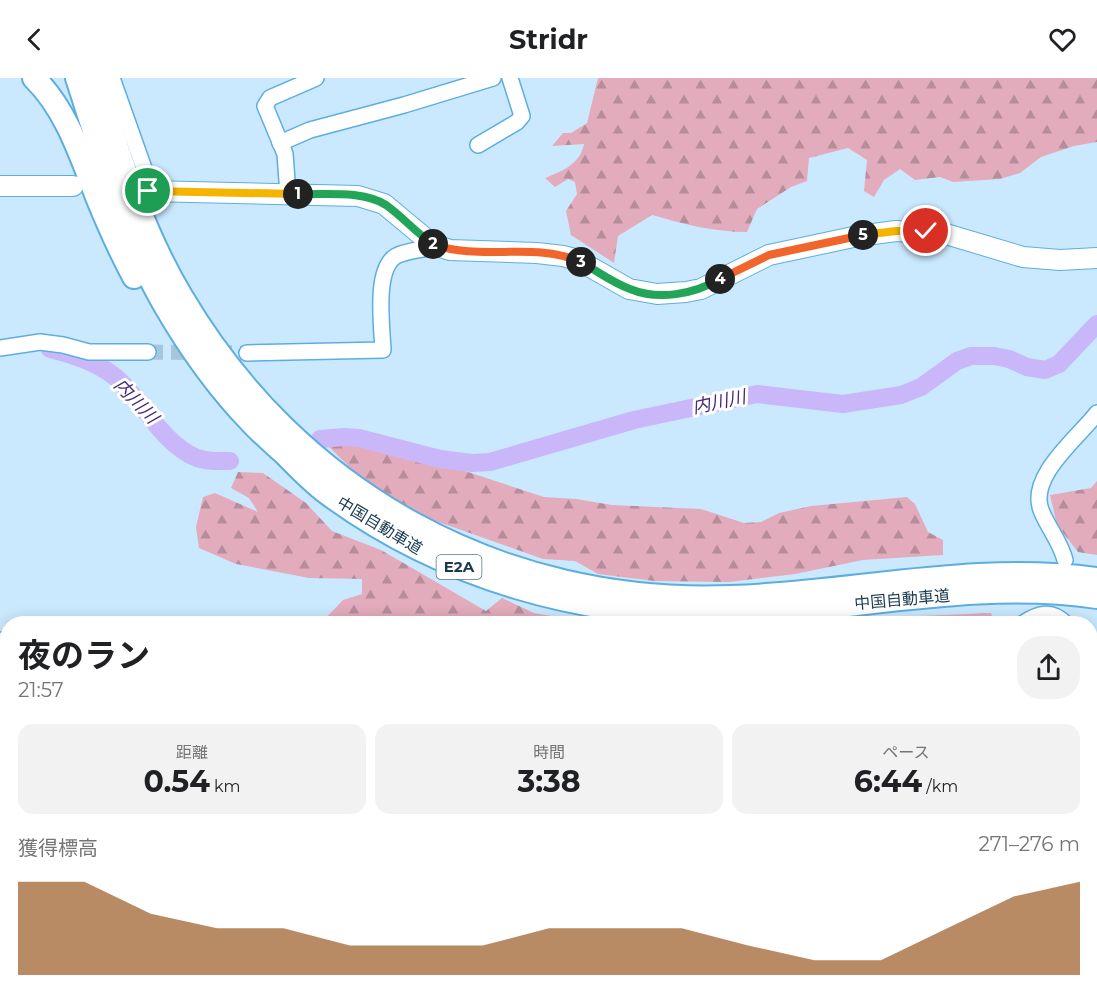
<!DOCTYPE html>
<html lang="ja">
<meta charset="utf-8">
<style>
body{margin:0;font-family:Montserrat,"Noto Sans JP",sans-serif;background:#f2f2f2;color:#202124;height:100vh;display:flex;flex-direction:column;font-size:22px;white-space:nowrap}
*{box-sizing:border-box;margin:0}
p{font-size:20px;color:#757577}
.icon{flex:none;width:33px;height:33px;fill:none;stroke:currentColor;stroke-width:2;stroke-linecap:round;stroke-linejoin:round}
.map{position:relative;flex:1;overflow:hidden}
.panel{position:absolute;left:0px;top:538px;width:1098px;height:386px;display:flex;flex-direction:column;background:#fff;border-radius:24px 24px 0 0;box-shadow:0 3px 15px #0003}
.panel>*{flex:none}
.pin{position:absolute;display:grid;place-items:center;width:51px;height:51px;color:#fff;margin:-26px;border:3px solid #fff;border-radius:50%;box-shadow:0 2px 6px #0007}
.km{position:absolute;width:30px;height:30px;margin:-15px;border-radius:50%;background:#222;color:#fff;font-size:16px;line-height:30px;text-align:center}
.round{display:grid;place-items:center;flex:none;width:63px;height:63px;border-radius:24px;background:#f2f2f2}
.head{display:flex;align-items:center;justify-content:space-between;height:102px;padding:0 18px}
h1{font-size:33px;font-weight:700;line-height:45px}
.figures{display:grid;grid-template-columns:repeat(3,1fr);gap:9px;height:102px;padding:6px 18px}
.figures div{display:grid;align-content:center;border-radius:15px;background:#f2f2f2;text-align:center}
.figures b{font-size:30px;font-weight:700}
.figures small{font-size:16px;font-weight:400}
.figures p{font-size:16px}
.chart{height:168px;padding:12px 18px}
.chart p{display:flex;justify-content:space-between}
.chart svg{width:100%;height:108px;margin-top:6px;fill:#9b5b24;opacity:.7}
header{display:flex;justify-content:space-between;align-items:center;height:78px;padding:0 18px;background:#fff;font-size:27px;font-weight:700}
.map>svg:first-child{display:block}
.forest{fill:url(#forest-firs)}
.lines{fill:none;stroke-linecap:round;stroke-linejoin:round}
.river{stroke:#cab7f9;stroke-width:18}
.minor-tunnel{stroke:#a6c6db;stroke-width:15;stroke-dasharray:15 8;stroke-linecap:butt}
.minor-casing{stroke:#5daee0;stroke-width:18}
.major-casing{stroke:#5daee0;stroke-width:22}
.highway-casing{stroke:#5daee0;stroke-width:26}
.minor{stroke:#fff;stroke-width:15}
.major{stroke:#fff;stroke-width:20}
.highway{stroke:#fff;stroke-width:22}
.split-1-casing{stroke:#fff;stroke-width:12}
.split-2-casing{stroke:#fff;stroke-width:12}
.split-3-casing{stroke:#fff;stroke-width:12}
.split-4-casing{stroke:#fff;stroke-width:12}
.split-5-casing{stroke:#fff;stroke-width:12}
.split-6-casing{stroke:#fff;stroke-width:12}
.split-1{stroke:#f5b400;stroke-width:8}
.split-2{stroke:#22a559;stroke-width:8}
.split-3{stroke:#f0652b;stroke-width:8}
.split-4{stroke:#22a559;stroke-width:8}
.split-5{stroke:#f0652b;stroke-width:8}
.split-6{stroke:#f5b400;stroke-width:8}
.labels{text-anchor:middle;stroke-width:6;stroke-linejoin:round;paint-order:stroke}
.shield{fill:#fff;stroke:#5d7584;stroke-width:1.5}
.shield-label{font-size:15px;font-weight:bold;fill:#183a4f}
.street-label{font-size:16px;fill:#183a4f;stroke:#fff}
.water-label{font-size:18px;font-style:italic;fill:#472a75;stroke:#fff}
</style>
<header><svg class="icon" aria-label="back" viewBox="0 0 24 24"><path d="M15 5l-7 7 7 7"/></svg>Stridr<svg class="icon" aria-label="heart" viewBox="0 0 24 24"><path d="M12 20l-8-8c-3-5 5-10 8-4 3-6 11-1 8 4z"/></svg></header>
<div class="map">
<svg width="1097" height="923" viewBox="0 0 1097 923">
<defs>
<pattern id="forest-firs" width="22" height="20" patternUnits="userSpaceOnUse" patternTransform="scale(1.5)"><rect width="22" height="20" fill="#e3acbd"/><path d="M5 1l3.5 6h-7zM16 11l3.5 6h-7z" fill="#b78d9c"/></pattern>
</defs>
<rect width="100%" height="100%" fill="#cae9fe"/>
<!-- forest -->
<g class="forest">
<path d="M598,0h499v64l-23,4 -33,11 -21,16 -20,6 -47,3 -13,-5 -25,3 -15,-11 -16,11 -10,17 -10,-6 3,-31 -19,-12 -39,10 -2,23 -16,6 -34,22 -10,23c-34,0 -63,-8 -95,-17l-34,21 -4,27 -43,-28 -5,-24 11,-17 -2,-12 -7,-3 -13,8 -10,-9c18,-7 35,-14 39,-34l-32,2 11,-13h8l16,-10z"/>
<polygon points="341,363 462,392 544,419 576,421 612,427 701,431 744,445 761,444 779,435 811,428 907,419 915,426 928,454 943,462 943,477 863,482 795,496 729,504 654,503 598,496 575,483 543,481 430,441 362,401 328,368"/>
<polygon points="238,394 263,395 306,425 332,453 381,472 486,533 502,520 534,535 597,546 320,546 343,522 362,516 362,501 309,500 236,486 199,470 196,449 203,419 215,415 258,434 249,420 231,410"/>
<polygon points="1097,403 1097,477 1078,474 1057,447 1050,417 1091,410"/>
<polygon points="991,535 995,546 887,546 921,538"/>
<polygon points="3,577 7,577 8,782 0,784 0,581"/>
<polygon points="1091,720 1097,720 1097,923 864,923 869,916 1090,916"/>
<polygon points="378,916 404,921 424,916 801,916 801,923 369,923"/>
<polygon points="197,917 197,916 280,917 271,923 187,923"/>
</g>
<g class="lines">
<!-- river -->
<g class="river">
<path d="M50,271c25,6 53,15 72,34 24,24 42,62 75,75 11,4 22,3 33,3"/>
<polyline points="320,361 344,359 359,360 440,381 472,385 490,384 634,342 757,316 843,326 901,317 921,309 957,283 971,278 994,278 1009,281 1027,289 1045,292 1059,286 1097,246"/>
</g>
<!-- minor-tunnel -->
<polyline class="minor-tunnel" points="148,274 247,275"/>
<!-- minor casing -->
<g class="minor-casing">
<g id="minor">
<polyline points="112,0 146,96 158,113"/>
<polyline points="280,65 310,52 404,27 493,0"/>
<polyline points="478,67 517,44 522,38 510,0"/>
<polyline points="288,116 285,76 265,28 270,20 316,0"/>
<polyline points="0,270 40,264 63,267 89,274 148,274"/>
<path d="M247,275l136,-3c-1,-23 -9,-81 13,-94 9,-5 23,-6 32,-8l4,-4"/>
<path d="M1065,482c-5,-19 -17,-32 -24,-50 -13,-34 38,-73 56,-97"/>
<path d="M1022,546c16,-11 30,-15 44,0"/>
<polyline points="0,563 8,560"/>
<polyline points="1090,686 1097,688"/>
<polyline points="59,923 67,916"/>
<polyline points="317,923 327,916"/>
<polyline points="846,923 852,916"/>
</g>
</g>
<!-- major casing -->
<g class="major-casing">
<g id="major">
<polyline points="0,108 73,108"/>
<polyline points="148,113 358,118 384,126 432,166 450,172 537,175 563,178 578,182 629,211 657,216 686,214 701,211 769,177 858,158 896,153 946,156 1023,179 1060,182 1097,180"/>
</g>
</g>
<!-- highway casing -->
<g class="highway-casing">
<g id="highway">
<path d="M34,0c32,31 47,78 63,119 11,27 23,54 37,80"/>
<path d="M77,0c25,76 46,154 86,224 24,42 54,85 88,120 10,11 22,21 33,31 14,14 27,28 43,40 115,85 258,126 402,122 122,-4 245,-36 368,-18"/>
<path d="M95,0c23,74 46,151 86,218 116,197 320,310 550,301 122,-4 243,-35 366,-18"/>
</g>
</g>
<!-- minor -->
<use href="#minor" class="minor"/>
<!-- major -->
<use href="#major" class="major"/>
<!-- highway -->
<use href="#highway" class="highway"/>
</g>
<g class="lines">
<!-- split-1 casing -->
<g class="split-1-casing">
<polyline id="split-1" points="148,113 298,116"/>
</g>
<!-- split-2 casing -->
<g class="split-2-casing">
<path id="split-2" d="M298,116c27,1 64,-4 88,11 17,12 30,28 47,39"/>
</g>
<!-- split-3 casing -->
<g class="split-3-casing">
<path id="split-3" d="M433,166c47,18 101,-3 148,18"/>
</g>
<!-- split-4 casing -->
<g class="split-4-casing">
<path id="split-4" d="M581,184c16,9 32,21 49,27 29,12 64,5 90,-10"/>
</g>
<!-- split-5 casing -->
<g class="split-5-casing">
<polyline id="split-5" points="720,201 769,177 863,157"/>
</g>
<!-- split-6 casing -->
<g class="split-6-casing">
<polyline id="split-6" points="863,157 896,153 926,153"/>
</g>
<!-- split-1 -->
<use href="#split-1" class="split-1"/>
<!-- split-2 -->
<use href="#split-2" class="split-2"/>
<!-- split-3 -->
<use href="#split-3" class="split-3"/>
<!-- split-4 -->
<use href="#split-4" class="split-4"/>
<!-- split-5 -->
<use href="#split-5" class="split-5"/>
<!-- split-6 -->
<use href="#split-6" class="split-6"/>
</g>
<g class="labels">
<!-- shield labels -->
<rect class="shield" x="436.5" y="477" width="45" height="24" rx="4.5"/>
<g class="shield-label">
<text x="459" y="494">E2A</text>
</g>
<!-- street labels -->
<g class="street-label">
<text transform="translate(380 447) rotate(31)" y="6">中国自動車道</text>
<text transform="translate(902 521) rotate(-5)" y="6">中国自動車道</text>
</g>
<!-- water labels -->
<g class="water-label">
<text transform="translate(136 323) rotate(46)" y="6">内川川</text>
<text transform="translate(719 324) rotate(-12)" y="6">内川川</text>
</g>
</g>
</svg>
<div class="pin" style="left:148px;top:113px;background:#1e9e55"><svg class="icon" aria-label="arrive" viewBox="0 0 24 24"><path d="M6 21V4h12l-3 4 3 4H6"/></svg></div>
<div class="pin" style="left:926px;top:153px;background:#d93025"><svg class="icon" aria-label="check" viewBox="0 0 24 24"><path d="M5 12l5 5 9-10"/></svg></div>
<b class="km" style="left:298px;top:116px">1</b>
<b class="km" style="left:433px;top:166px">2</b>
<b class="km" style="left:581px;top:184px">3</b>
<b class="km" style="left:720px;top:201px">4</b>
<b class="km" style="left:863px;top:157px">5</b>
<section class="panel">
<div class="head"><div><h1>夜のラン</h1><p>21:57</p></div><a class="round"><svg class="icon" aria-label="share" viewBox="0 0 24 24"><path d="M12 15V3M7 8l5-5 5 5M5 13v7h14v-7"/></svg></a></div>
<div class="figures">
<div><p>距離</p><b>0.54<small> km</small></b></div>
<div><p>時間</p><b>3:38</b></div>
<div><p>ペース</p><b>6:44<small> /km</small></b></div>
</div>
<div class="chart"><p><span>獲得標高</span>271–276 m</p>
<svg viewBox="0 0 160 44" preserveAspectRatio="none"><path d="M0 44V6L10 6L20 19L30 25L40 25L50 32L60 32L70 32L80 25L90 25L100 25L110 32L120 38L130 38L140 25L150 12L160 6V44z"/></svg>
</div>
</section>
</div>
